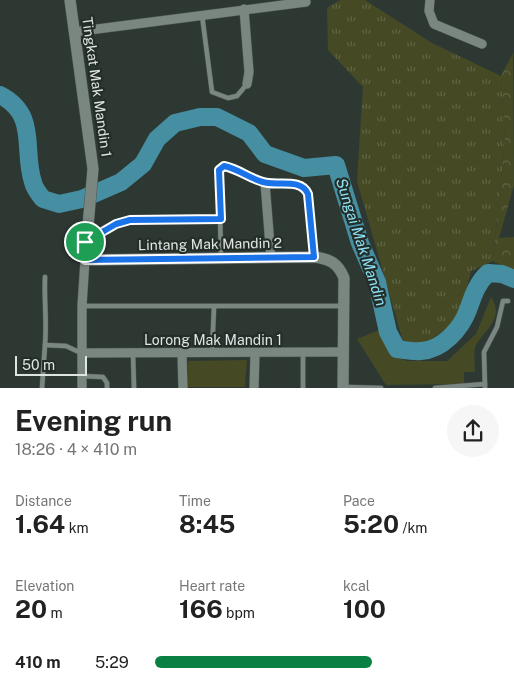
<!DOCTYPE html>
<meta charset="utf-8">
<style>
body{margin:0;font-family:"Public Sans",sans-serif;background:#f6f6f6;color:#222;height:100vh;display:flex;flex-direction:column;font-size:19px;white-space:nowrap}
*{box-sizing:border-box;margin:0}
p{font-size:16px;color:#767676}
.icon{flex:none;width:28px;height:28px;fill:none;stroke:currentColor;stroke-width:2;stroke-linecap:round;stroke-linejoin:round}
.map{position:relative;height:388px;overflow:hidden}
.drawer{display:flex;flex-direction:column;background:#fff;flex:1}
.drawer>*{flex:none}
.scale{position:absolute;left:15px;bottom:12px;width:72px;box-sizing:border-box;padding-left:5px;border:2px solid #dfe5e2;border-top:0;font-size:14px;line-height:18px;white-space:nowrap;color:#dfe5e2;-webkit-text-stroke:4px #242e29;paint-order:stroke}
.pin{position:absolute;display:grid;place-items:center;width:42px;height:42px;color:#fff;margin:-21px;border:2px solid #fff;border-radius:50%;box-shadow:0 1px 5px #0007}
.round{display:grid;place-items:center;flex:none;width:52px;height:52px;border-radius:26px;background:#f6f6f6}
.headline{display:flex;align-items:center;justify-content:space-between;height:85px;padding:0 15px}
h1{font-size:28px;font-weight:700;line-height:38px}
.metrics{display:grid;grid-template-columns:repeat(3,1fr);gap:8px;height:85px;padding:5px 15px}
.metrics div{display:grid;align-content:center}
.metrics b{font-size:25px;font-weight:700}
.metrics small{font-size:14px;font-weight:400}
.metrics p{font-size:14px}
ul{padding:0 15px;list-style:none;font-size:16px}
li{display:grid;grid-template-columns:80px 60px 1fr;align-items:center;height:38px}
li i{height:12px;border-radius:6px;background:#0b8043}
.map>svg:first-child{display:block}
.grass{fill:url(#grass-tufts)}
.forest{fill:url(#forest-crowns)}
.park{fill:#454a25}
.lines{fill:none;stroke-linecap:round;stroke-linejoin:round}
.river{stroke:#468ea1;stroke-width:18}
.service-casing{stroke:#4e5653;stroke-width:5.5}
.minor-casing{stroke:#4e5653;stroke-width:10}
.tertiary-casing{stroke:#4e5653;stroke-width:12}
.service{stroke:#7a8680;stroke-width:4.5}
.minor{stroke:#7a8680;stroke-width:9}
.tertiary{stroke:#7a8680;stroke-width:11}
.route-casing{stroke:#fff;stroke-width:10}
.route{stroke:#1a73e8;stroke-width:6}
.labels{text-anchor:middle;stroke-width:4.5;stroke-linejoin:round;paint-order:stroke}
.street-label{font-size:14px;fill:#dfe5e2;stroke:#242e29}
.water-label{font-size:15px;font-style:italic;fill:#8fe1f7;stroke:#242e29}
</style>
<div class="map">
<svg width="514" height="388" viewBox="0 0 514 388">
<defs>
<pattern id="grass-tufts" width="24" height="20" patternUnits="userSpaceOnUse" patternTransform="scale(1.25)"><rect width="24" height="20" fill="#454a25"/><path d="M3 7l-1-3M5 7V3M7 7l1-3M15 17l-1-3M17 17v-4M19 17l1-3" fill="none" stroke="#5f6444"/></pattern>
<pattern id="forest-crowns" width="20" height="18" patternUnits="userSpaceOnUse" patternTransform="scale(1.25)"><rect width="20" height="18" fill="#454a25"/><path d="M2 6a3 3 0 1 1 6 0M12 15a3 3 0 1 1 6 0" fill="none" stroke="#5f6444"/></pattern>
</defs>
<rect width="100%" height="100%" fill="#2e3833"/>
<!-- grass -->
<polygon class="grass" points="340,0 365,0 432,43 501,76 505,140 493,261 471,271 459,320 424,344 403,341 357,181 363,87 328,50 327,8"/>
<!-- forest -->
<polygon class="forest" points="513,53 514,185 499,238 514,237 514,272 493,261 505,140 501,76"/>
<!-- park -->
<g class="park">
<path d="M491,297c14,21 -5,31 -15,48 -3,6 -1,19 -1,27h-11v12l-78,1 -29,-46 27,-11 5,26 18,7h40l29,-27z"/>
<polygon points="247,360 245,387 188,387 188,361"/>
</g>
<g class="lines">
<!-- river -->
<path class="river" d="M0,95c39,20 22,55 33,87 1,6 6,12 10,17l16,5 23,-5 39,-17 22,-18 14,-25 18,-16 25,-6h17l32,16 16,21 39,14 32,-3 24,78 17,39 11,50 9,17c8,1 16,3 24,2 21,-1 40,-22 47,-41 5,-14 9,-27 20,-37l14,1 12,5"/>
<!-- service casing -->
<g class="service-casing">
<g id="service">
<polyline points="202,15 212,92 228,98 237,96 247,84"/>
<polyline points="88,241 116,224 130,220 221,219"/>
<path d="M221,257l-2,-87 5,-4c16,3 28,15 44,17 13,2 34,-4 40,11l6,62"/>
<path d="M45,277c-1,23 2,45 0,68l21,1 15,7"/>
<polyline points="82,306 343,306"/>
<polyline points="212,353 214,307"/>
<polyline points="303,353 303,388"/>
<polyline points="133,354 134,388"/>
<polyline points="82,376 103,377 107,383 107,388"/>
<polyline points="345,387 381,388"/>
<polyline points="42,388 45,345"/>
<polyline points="435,388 485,384"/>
<polyline points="485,388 484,352 497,327 503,301 508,301"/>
</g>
</g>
<!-- minor casing -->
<g class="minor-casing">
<g id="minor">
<polyline points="430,0 429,11 434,24 482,44"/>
<polyline points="244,9 249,72 247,84"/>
<polyline points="74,32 306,2"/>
<polyline points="265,183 271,258"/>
<polyline points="82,353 344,352"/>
<polyline points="182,354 183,388"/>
<polyline points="82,388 82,306 85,260"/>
<polyline points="254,388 255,354"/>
</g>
</g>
<!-- tertiary casing -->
<g class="tertiary-casing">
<path id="tertiary" d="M70,0l23,169 -8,91 229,-3c16,2 24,6 30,21l-1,110"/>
</g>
<!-- service -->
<use href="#service" class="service"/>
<!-- minor -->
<use href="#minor" class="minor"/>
<!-- tertiary -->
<use href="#tertiary" class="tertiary"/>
</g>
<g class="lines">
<!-- route casing -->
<g class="route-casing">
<path id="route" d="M224,166c16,3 28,15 44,17 13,2 34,-4 40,11l6,63 -229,3v-18l31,-18 14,-4 91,-1 -2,-49z"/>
</g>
<!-- route -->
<use href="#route" class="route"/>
</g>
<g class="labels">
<!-- street labels -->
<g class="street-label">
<text transform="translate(97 87) rotate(82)" y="5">Tingkat Mak Mandin 1</text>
<text transform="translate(210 244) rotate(-1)" y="5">Lintang Mak Mandin 2</text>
<text x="213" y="345">Lorong Mak Mandin 1</text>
</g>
<!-- water labels -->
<g class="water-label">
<text transform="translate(361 242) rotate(72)" y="5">Sungai Mak Mandin</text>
</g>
</g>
</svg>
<div class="scale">50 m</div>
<div class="pin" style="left:85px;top:242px;background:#1e9e55"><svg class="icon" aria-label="arrive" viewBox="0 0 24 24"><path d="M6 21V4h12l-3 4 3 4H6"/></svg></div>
</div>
<section class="drawer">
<div class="headline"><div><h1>Evening run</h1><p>18:26 · 4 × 410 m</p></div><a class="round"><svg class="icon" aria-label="share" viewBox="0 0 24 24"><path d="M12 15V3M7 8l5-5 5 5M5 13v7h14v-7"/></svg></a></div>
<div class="metrics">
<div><p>Distance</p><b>1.64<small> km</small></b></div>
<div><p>Time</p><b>8:45</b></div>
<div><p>Pace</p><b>5:20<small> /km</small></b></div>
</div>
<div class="metrics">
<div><p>Elevation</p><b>20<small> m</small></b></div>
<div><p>Heart rate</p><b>166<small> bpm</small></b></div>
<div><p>kcal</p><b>100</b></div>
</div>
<ul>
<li><b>410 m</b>5:29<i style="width:63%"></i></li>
</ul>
</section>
